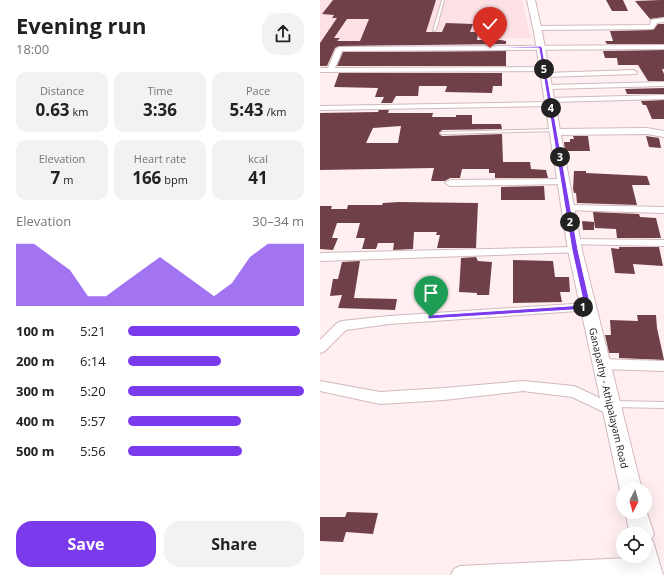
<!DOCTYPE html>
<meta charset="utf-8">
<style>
body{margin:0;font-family:"Open Sans",sans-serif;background:#f2f2f2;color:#222;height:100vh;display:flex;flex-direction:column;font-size:15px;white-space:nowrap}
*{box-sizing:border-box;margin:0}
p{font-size:13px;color:#767676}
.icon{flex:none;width:22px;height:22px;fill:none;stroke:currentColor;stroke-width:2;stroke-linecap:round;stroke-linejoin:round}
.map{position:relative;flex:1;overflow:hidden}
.drawer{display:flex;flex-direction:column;background:#fff;width:320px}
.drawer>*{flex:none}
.needle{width:26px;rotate:186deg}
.controls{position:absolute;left:296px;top:483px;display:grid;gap:8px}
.controls a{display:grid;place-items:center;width:36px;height:36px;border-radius:50%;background:#fff;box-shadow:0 4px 16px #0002;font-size:20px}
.pin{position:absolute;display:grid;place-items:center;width:34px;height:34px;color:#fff;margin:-41px -17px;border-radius:50% 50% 50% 0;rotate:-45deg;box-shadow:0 0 4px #0007}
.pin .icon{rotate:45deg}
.km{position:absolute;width:20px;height:20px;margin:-10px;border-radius:50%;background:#222;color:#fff;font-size:11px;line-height:20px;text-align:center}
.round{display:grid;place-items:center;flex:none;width:42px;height:42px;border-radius:16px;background:#f2f2f2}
.overview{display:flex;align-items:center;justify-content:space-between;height:68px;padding:0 16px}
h1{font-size:22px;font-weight:700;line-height:30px}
.stats{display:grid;grid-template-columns:repeat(3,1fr);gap:6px;height:68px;padding:4px 16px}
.stats div{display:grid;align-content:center;border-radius:10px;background:#f2f2f2;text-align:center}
.stats b{font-size:17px;font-weight:700}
.stats small{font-size:11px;font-weight:400}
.stats p{font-size:11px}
.chart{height:112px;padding:8px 16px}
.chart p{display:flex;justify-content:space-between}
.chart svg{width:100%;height:72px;margin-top:4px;fill:#7c3aed;opacity:.7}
.button{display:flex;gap:8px;margin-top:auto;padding:8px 16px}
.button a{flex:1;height:46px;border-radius:16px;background:#7c3aed;color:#fff;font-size:16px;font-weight:700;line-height:46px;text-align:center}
.button a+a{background:#f2f2f2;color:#222}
ul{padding:0 16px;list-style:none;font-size:13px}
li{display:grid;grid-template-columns:64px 48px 1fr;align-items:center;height:30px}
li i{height:10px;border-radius:5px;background:#7c3aed}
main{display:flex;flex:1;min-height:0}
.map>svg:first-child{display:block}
.built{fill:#fde1e5}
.building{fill:#704049;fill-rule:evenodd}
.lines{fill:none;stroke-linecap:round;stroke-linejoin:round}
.lane-casing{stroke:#d2b9bd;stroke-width:2}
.street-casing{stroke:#d2b9bd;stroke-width:2}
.secondary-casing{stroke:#d2b9bd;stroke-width:2}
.lane{fill:#fff;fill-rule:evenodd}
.street{fill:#fff;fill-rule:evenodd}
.secondary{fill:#fff;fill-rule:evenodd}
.route{fill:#7c3aed;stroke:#fff}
.labels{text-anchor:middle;stroke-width:4;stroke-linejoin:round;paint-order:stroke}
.street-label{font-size:10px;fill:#1d1415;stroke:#fff}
</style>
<main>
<section class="drawer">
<div class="overview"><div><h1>Evening run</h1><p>18:00</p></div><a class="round"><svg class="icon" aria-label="share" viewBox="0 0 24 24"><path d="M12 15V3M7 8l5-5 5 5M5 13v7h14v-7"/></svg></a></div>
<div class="stats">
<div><p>Distance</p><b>0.63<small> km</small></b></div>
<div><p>Time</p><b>3:36</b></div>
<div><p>Pace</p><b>5:43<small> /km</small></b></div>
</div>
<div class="stats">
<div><p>Elevation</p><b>7<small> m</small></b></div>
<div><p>Heart rate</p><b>166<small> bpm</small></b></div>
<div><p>kcal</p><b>41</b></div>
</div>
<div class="chart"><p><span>Elevation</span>30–34 m</p>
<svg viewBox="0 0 160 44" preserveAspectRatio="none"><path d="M0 44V6L10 6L20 14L30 22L40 38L50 38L60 30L70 22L80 14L90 22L100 30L110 38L120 30L130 14L140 6L150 6L160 6V44z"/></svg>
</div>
<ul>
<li><b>100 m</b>5:21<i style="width:98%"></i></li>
<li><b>200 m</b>6:14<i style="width:53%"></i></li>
<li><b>300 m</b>5:20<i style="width:100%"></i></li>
<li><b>400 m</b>5:57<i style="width:64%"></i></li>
<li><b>500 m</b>5:56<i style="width:65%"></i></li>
</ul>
<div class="button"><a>Save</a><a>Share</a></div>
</section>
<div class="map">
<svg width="344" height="575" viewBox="0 0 344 575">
<rect width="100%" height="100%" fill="#ffeff1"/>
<!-- built -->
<polygon class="built" points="0,0 202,0 211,38 0,42"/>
<!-- building -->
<g class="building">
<path d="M13,0h103l-10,32h16l4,-9 27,1 -3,8h8l-1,8h24l5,1v3l-167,2 -4,2 -8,18h-7v-23l17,-25h-5l2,-3 -12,-1zM27,19h22l-9,22h-23l3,-3h-6z"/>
<polygon points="286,0 303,0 308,11 292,11"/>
<polygon points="340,0 344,0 344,17 330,19 315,1"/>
<polygon points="338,24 344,24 344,44 287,44 285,41 293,41 290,31 332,30"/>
<polygon points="344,50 344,69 342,69 344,74 344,81 328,81 318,65 298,65 297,58 285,58 283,51"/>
<polygon points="186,51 186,66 17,66 23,52"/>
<polygon points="19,73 182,73 182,86 173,86 172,93 125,92 127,86 99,86 98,96 76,96 72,103 61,103 64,97 55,97 58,88 14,87"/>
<polygon points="344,88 344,94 307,94 305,89"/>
<polygon points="344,100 344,119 332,119 326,105 323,105 321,101"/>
<path d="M59,110h10l-1,3h45l-1,4h24v-2h16v9h29l1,5 -60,1 -3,4 3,2 60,-2 1,28h27l1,7 15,1 2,8h-53v-5h-6v-4h-27l-2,9h-10l-5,3h-14l3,-13 -114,2v-57l58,-1zM81,126l-3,17h-32l7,-15z"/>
<polygon points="253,136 268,136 270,151 245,151 244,142 250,142 250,139 254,139"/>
<polygon points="326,136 339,138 341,148 329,147"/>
<polygon points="254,171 266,171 266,173 327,176 330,185 312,185 317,205 257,203 256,193 254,193 253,189"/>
<polygon points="224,186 225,200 181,200 181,187"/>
<polygon points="79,202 158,203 156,248 117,248 120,235 116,235 117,232 94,232 93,249 73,250 74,243 58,243 56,249 42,249 45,238 36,238 40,223 17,223 12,238 18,238 13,250 0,249 0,206 12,206 11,209 27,209 28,205 62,205 63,203"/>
<polygon points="273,212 319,214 320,217 336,218 341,238 297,238 296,229 275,228"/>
<polygon points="262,221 274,222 274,230 263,230"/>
<polygon points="299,247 339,247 343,266 313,264 315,274 295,273 291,248 299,249"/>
<polygon points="156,257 158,261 172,262 169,295 157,295 157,293 139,292 141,258"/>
<polygon points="193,260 233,261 235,277 249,277 250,292 240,292 242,302 193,303"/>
<polygon points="40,261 34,298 77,299 75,310 18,308 22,295 10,296 13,279 18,279 22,262"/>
<polygon points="317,315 336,315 337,328 344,360 299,358 299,353 289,353 285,335 291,335 290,320 318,321"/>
<polygon points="27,512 58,513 53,534 26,532 23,542 0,541 0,517 25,517"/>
</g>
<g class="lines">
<!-- lane casing -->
<g class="lane-casing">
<g id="lane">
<polygon points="122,0 124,0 116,30 113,31"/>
<polygon points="235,129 237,129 237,131 122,134 120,133 122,132"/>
<polygon points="294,401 344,402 344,408 294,407 291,406 290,404 291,402"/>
</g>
</g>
<!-- street casing -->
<g class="street-casing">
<g id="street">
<polygon points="344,18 344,22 337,23 334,28 332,29 216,30 213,28 216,26 330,25 331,20"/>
<polygon points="344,45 344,49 22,51 15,68 224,67 228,69 224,71 0,72 0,68 8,68 16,49 19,47"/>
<polygon points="313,70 317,72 316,74 225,77 221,75 225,73"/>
<polygon points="344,82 344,86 228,89 224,87 228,85"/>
<polygon points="344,95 344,99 233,102 234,104 230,106 0,110 0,106 226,102 226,98 229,98"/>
<polygon points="327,128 344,131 344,137 327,134 235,135 231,132 235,129"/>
<polygon points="244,179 249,182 247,184 130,186 125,183 130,180"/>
<polygon points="248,205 344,207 344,213 244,210 243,208"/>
<polygon points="254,239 344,240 344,246 250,244 248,242"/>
<polygon points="255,247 259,248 261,250 259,252 0,261 0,253"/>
<polygon points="268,303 272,304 274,307 272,310 69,324 26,330 5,351 0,353 0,340 17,323 22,321 69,316"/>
<polygon points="281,359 344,361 344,371 281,369 276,368 274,364 276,360"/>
<polygon points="0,381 60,392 124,388 203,381 254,386 297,406 299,410 297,414 292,416 252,397 203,391 124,400 60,404 0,391"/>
<polygon points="329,557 335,560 338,566 335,572 329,575 131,575 134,569 140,566"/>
</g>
</g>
<!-- secondary casing -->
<g class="secondary-casing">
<g id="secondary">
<polygon points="207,0 215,0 222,32 262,250 322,490 303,490 303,496 300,490 248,250 214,32"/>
<polygon points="325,507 334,534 331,540 333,541 343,575 319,575 315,556 325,556 325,534 310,534 305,512 325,512"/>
</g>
</g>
<!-- lane -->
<use href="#lane" class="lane"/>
<!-- street -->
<use href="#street" class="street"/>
<!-- secondary -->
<use href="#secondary" class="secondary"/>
</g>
<!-- route -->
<polygon class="route" points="220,46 222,47 258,250 271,307 268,309 108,319 108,315 111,315 264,305 252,250 219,48 168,48"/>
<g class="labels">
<!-- street labels -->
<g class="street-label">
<text transform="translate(289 398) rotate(77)" y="4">Ganapathy - Athipalayam Road</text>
</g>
</g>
</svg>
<div class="controls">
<a><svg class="needle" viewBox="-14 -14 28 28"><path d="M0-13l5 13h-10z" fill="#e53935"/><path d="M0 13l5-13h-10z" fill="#767676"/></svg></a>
<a><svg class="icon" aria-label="locate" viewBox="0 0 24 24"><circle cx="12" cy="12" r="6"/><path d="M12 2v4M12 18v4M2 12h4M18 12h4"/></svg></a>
</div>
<div class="pin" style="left:111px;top:317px;background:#1e9e55"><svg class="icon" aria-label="arrive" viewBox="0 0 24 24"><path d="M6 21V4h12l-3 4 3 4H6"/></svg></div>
<div class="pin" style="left:170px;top:48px;background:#d93025"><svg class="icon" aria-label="check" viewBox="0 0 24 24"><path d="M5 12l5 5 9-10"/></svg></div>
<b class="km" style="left:263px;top:307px">1</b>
<b class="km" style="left:250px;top:222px">2</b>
<b class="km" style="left:240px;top:157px">3</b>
<b class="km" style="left:231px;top:108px">4</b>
<b class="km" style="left:224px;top:69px">5</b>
</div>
</main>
